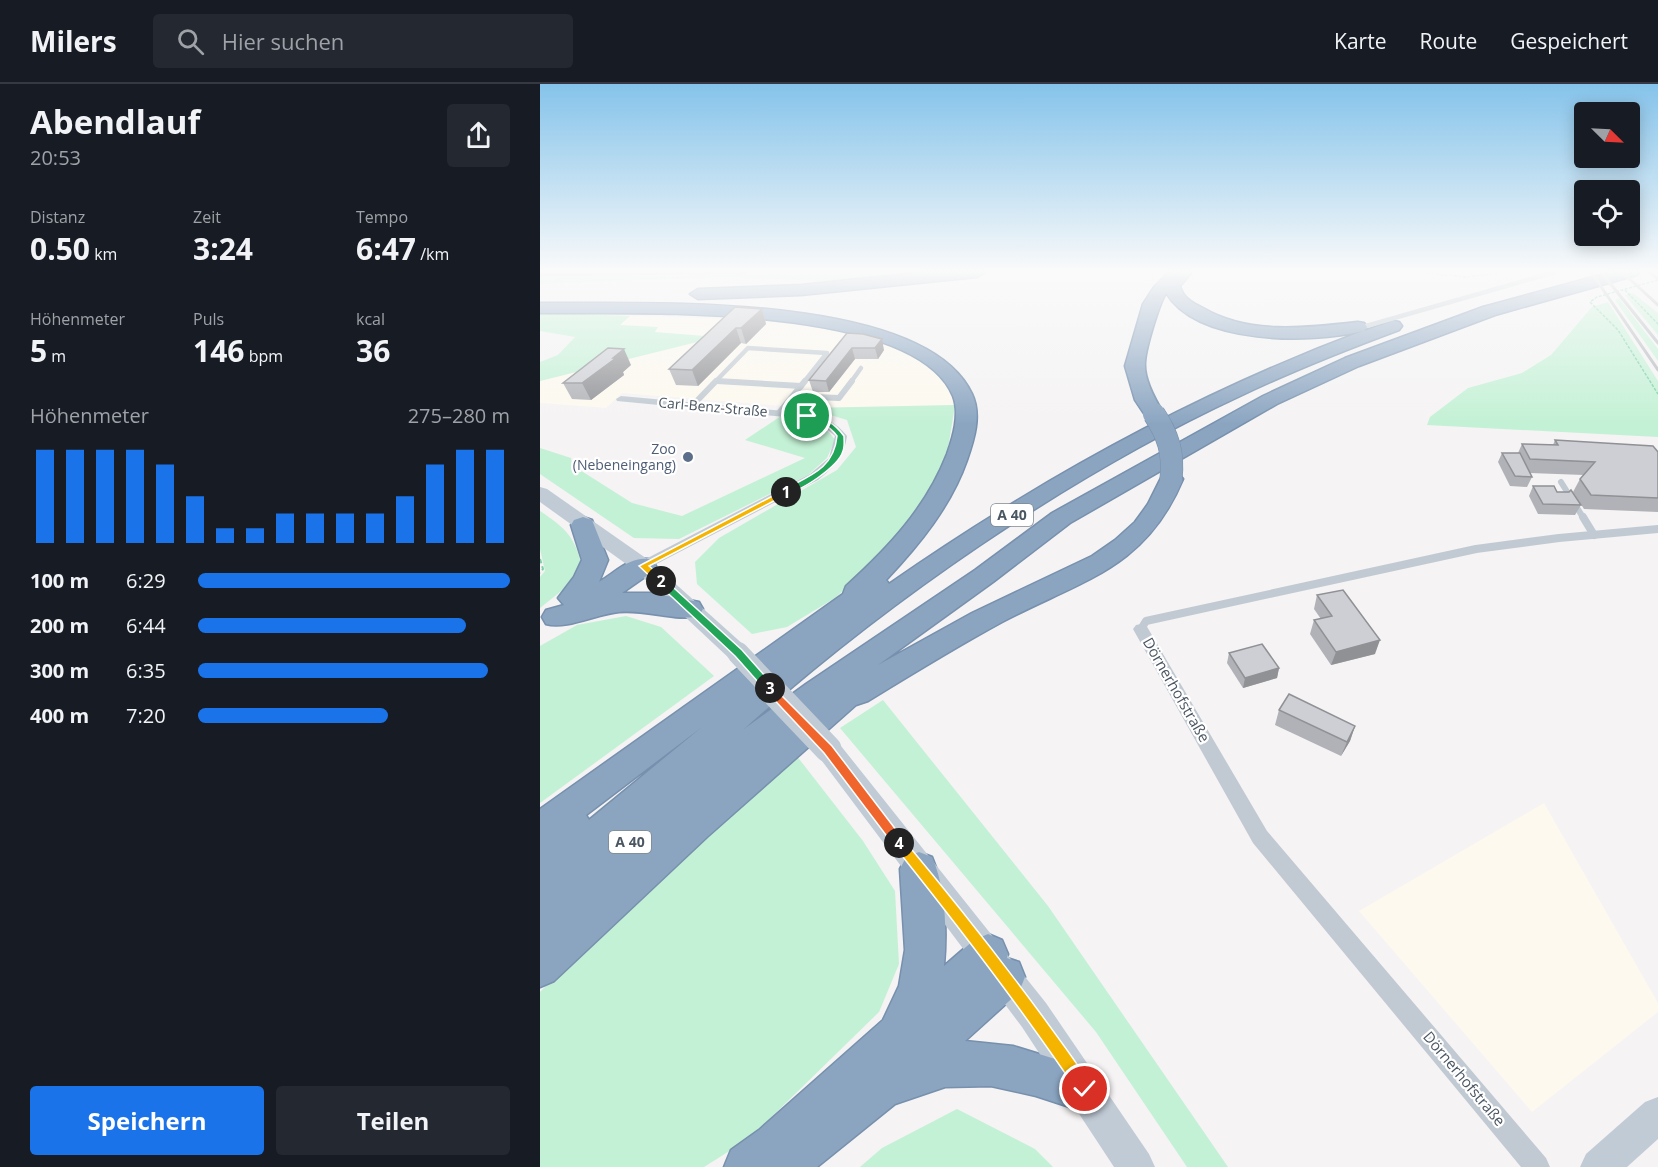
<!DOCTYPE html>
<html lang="de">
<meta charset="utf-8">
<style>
body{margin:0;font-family:"Open Sans",sans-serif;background:#242831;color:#f1f3f6;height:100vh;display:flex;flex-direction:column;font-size:22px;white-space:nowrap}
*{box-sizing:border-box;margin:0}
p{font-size:20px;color:#9ea1a6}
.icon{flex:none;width:33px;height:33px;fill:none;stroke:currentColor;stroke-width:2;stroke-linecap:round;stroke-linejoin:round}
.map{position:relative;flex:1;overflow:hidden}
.drawer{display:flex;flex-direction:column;background:#171b24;width:540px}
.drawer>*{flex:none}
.needle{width:39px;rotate:114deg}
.buttons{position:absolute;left:1034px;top:18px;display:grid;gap:12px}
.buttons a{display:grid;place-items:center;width:66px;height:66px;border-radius:6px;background:#171b24;box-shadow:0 3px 15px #0003;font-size:30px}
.pin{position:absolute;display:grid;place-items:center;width:51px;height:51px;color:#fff;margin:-26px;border:3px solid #fff;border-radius:50%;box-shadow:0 2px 6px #0007}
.km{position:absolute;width:30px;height:30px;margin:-15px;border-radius:50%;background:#222;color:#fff;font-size:16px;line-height:30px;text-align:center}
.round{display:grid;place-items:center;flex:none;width:63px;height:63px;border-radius:6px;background:#242831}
.overview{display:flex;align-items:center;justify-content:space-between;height:102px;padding:0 30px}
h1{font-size:33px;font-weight:700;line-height:45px}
.figures{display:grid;grid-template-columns:repeat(3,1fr);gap:9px;height:102px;padding:6px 30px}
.figures div{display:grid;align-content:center}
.figures b{font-size:30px;font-weight:700}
.figures small{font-size:16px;font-weight:400}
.figures p{font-size:16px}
.chart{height:168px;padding:12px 30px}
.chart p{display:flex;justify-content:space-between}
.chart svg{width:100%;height:108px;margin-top:6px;stroke:#1a73e8;stroke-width:6}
.button{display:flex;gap:12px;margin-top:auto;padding:12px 30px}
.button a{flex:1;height:69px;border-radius:6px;background:#1a73e8;color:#fff;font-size:24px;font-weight:700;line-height:69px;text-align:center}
.button a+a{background:#242831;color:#f1f3f6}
ul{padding:0 30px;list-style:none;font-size:20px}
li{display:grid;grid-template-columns:96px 72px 1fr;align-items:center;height:45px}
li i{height:15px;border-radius:8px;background:#1a73e8}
header{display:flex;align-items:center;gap:36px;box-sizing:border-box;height:84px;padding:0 30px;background:#171b24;border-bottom:2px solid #363941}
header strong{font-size:28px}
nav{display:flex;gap:33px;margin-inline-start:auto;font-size:21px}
.search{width:420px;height:54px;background:#242831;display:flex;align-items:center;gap:15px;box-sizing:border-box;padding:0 21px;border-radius:6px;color:#9ea1a6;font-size:22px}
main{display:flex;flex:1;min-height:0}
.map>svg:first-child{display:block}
.commercial{fill:#fdf9ef}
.green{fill:#c3f1d5}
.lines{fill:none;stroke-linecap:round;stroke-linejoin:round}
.motorway-casing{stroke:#7690ad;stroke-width:3}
.path-far1{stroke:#7ad0a6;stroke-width:1.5;stroke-dasharray:3 1.5;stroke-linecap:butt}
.path{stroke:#7ad0a6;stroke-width:2;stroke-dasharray:4.5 3;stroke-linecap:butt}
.service-far2{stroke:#c1cad2;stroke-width:4.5}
.service-far1{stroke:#c1cad2;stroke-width:6}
.service{stroke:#c1cad2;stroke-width:8}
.minor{fill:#c1cad2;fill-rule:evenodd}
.secondary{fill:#c1cbd6;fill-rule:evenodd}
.motorway{fill:#8ba5c1;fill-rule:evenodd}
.rail{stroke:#b5b8bd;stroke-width:3}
.motorway-bridge-casing{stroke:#7690ad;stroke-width:23;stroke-linecap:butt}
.secondary-bridge-far1{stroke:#c1cbd6;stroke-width:22}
.secondary-bridge{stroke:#c1cbd6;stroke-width:27}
.motorway-bridge{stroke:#8ba5c1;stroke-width:22}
.wall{fill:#b0b2b7}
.shaded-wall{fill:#909195}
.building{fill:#cdcfd5;stroke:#909195;stroke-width:1.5}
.split-1{fill:#22a559;stroke:#fff;stroke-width:1.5}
.split-2{fill:#f5b400;stroke:#fff;stroke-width:1.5}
.split-3{fill:#22a559;stroke:#fff;stroke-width:1.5}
.split-4{fill:#f0652b;stroke:#fff;stroke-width:1.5}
.split-5{fill:#f5b400;stroke:#fff;stroke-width:1.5}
.service-dot{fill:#5c6f8a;stroke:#fff;stroke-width:2}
.labels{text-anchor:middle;stroke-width:4.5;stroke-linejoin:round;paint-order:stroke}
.far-street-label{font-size:14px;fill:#4a5661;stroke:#fff}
.far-service-label{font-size:14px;fill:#4e5e75;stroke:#fff;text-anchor:end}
.shield{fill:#fff;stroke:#808990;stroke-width:1.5}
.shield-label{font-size:14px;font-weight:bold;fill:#4a5661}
.street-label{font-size:15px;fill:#4a5661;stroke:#fff}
</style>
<header>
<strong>Milers</strong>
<div class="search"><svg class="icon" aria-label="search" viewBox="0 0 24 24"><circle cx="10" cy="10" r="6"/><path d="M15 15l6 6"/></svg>Hier suchen</div>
<nav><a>Karte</a><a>Route</a><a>Gespeichert</a></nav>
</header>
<main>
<section class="drawer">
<div class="overview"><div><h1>Abendlauf</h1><p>20:53</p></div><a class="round"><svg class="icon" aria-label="share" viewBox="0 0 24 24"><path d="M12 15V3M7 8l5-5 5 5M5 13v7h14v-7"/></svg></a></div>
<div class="figures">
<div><p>Distanz</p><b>0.50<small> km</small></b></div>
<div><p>Zeit</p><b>3:24</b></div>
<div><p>Tempo</p><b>6:47<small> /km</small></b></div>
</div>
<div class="figures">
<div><p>Höhenmeter</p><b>5<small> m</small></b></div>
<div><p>Puls</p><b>146<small> bpm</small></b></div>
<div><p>kcal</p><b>36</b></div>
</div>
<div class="chart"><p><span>Höhenmeter</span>275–280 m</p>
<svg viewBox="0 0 160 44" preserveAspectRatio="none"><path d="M5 44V6M15 44V6M25 44V6M35 44V6M45 44V12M55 44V25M65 44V38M75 44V38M85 44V32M95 44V32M105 44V32M115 44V32M125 44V25M135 44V12M145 44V6M155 44V6"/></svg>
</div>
<ul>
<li><b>100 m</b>6:29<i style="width:100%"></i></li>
<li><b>200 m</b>6:44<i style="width:86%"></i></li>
<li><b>300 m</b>6:35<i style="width:93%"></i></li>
<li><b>400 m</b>7:20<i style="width:61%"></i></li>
</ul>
<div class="button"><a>Speichern</a><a>Teilen</a></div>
</section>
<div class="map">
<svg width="1118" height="1083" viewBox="0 0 1118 1083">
<rect width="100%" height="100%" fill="#f5f3f3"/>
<!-- commercial -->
<g class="commercial">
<polygon points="90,232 236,236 289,243 335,254 376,274 404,297 415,321 267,324 82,309 66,324 0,319 0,297 175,254 114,248 117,243 79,241"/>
<polygon points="1004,719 1118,919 1118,928 992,1028 819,827"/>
</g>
<!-- green -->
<g class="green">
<polygon points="240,188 391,188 285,197 187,193 0,200 0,192 126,192"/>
<polygon points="1093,209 1118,229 1118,251 1085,211"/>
<polygon points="1079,214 1118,265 1118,277 1075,216"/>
<polygon points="1068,218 1118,297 1118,353 887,341 890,333 928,304 982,289 1011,271 1052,223"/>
<polygon points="0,228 90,232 80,241 118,243 115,248 177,253 0,297 0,278 18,271 35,253 0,247"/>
<polygon points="415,321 406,377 384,418 332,480 295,514 247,543 212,550 157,500 155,478 179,454 297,386 316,363 307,336 267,324"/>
<path d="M241,332c23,3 41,4 54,24l-8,18 -19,17 -129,64 -45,-1 -94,-64v-26l31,10 1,7 60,38 50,13 123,-58 -60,-18z"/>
<path d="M0,427c25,17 35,25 42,56l-12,17 -30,24v-31l5,-6 -5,-22z"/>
<polygon points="86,532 121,543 174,592 0,719 0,562 37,541"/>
<polygon points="343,616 508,822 688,1083 647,1083 556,948 300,644"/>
<polygon points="256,671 323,757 355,807 359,880 339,928 210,1054 164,1083 0,1083 0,908 77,828"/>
<polygon points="417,1025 495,1065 513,1083 320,1083 342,1064"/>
</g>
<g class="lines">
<!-- motorway casing -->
<g class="motorway-casing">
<g id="motorway">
<polygon points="386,188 445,188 437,193 261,211 158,215 150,210 158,205 261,201"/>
<path d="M629,188h23l-12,14c3,12 13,17 23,22 46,27 104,20 155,14l6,1 3,4 -3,4 29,-10 6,1 3,4 -3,4c-54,20 -107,41 -159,66 -174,81 -353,205 -496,333l62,-45 169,-114 77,-57 211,-117 82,-38 138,-51 128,-35h28l-2,3 -142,40 -136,51 -82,38 -207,119 -77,59 -115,83 94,-52 120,-57 23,-16 20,-18 13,-18 15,-30 8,-2 8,2 4,5c-38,91 -102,101 -181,143 -46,25 -90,52 -134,79l-12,4 -149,132 -153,144 -14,6v-178l303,-215 3,-8c42,-38 80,-78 101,-132 6,-17 13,-40 6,-58 -39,-95 -325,-82 -413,-83v-10c99,1 384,-13 432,91 10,21 2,46 -5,66 -16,46 -48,85 -81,120l3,4c148,-103 305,-190 474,-253 -52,13 -165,14 -197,-38 -7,12 -22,59 -21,73 0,16 11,35 19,48l-3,4 -7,2 -7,-2 -12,-18 -10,-34 18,-62 11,-17zM162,643l-113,93 -3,-5z"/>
<path d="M43,433l9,3 16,40 -9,22c17,-10 33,-28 53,-22l4,6 -4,6 -30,21h30l47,9 4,7 -4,7c-21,6 -54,-7 -80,-4 -22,2 -53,18 -73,12l-4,-7 4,-7 18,-5 -6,-7 16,-21 8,-17 -11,-35 3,-5z"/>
<path d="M379,768l13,5c14,31 15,75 12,109l30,-26 14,-6 14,6 6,14 -1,4 12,4 6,15 -6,15 -54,49 48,5 88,27 7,16 -7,16 -16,7 -49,-16 -45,-10 -46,1 -50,17 -78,63h-93l7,-17 28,-20 124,-110 16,-34 6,-36 -5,-81 6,-12z"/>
</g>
</g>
<!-- path-far1 -->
<g class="path-far1">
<polyline points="887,189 925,193 969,188"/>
<polyline points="1118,196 1057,213 1050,218 1078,246 1118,310"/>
<polyline points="1085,206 1118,240"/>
</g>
<!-- path -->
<polyline class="path" points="0,475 3,485 0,489"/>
<!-- service-far2 -->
<g class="service-far2">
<polyline points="826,242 1015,188"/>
<polyline points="177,297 199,298"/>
<polyline points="175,298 208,264 287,269 264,298"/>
<polyline points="311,298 321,284"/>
</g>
<!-- service-far1 -->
<g class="service-far1">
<polyline points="177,297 261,302"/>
<polyline points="254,312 299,314 312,297"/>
<polyline points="153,321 176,297"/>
<polyline points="239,329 265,297"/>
<polyline points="1021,398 1044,435"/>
</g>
<!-- service -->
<g class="service">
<polyline points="1043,433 1054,451"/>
<polyline points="601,545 606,537 936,465 1019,454 1118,445"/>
</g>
<!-- minor -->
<g class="minor">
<path d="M81,312l186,17c17,4 29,9 40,23 -3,21 -13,31 -29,44l-175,91 -7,-5 2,-3 172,-89 19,-16 6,-22 -13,-11 -16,-6 -189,-18 -1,-2z"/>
<polygon points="601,540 606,541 727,747 1006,1074 1010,1083 981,1083 713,759 593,545 596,541"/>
</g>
<!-- secondary -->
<g class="secondary">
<polygon points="0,403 7,405 110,477 206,563 210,569 206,575 198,578 190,575 96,487 0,418"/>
<polygon points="288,654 297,657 506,919 609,1070 615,1083 574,1083 482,943 279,673 275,665 279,657"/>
<polygon points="1118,1013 1118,1055 1087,1083 1040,1083 1046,1070 1105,1018"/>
</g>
<!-- motorway -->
<use href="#motorway" class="motorway"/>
<!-- rail -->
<g class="rail">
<polyline points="1051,188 1118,286"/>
<polyline points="1061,188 1118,259"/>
<polyline points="1082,188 1118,221"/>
<polyline points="1109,188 1118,195"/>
<polyline points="0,191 206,188"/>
</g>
<!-- motorway-bridge casing -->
<g class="motorway-bridge-casing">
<path id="motorway-bridge" d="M614,330c14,21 20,39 17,65"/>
</g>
<!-- secondary-bridge-far1 -->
<polyline class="secondary-bridge-far1" points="198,569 232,605"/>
<!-- secondary-bridge -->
<polyline class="secondary-bridge" points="230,604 288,665"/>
<!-- motorway-bridge -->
<use href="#motorway-bridge" class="motorway-bridge"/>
</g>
<!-- wall -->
<g class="wall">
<polygon points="222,225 226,240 206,260 201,259 158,302 136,301 129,285"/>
<polygon points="307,249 344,266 338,275 315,275 289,308 273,308 269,296"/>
<polygon points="91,281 83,288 84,291 51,316 32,315 23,299"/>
<polygon points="1015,356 1118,368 1118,428 1044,425 1033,408 1040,395 1044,391 990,389 992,393 987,403 970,402 958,378 962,369 978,369 982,360 1013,361"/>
<polygon points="993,402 1017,408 1041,421 1035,431 998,430 989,412"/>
<polygon points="777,511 835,570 791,581 770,550 774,536 781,535 774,525"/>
<polygon points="689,569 739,584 737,594 703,604 687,579"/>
<polygon points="739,626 815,642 810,657 801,672 735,641"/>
</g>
<!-- shaded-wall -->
<g class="shaded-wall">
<polygon points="222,225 226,240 206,260 201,244"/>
<polygon points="196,244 201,259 158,302 152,286"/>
<polygon points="342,255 344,266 338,275 335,264"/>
<polygon points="312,264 315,275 289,308 286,297"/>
<polygon points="84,265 91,281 83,288 84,291 51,316 42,299"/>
<polygon points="840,556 835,570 791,581 796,568"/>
<polygon points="739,584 737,594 703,604 705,594"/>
<polygon points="815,642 810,657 801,672 807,658"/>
</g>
<!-- building -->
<g class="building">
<polygon points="195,223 222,225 201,244 196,244 152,286 129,285"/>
<polygon points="307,249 323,250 342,255 335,264 312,264 286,297 269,296"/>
<polygon points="68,264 84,265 73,274 76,274 42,299 23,299"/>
<polygon points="1015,356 1113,362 1118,368 1118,414 1051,411 1040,395 1055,378 990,375 982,360 1018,361"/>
<polygon points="962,369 980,369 992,393 975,392"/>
<polygon points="993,402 1014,402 1017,408 1029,408 1031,406 1041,421 1003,420"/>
<polygon points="803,506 840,556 796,568 774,536 792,532 777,511"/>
<polygon points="722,560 739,584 705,594 689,569"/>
<polygon points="749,610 815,642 807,658 739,626"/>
</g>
<!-- sky -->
<linearGradient id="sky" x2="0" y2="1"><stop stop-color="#85c3ea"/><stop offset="0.55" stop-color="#fafafa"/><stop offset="1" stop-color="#fafafa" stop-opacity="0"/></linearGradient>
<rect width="1118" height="340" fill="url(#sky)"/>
<!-- split-1 -->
<path class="split-1" d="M267,330c17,4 27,8 37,22 0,5 1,10 -1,15 -4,15 -44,43 -60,42v-3c26,-14 51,-21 54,-54 -9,-12 -19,-15 -33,-19z"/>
<!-- split-2 -->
<polygon class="split-2" points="246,405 250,408 249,409 109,482 124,495 124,499 117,499 99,482"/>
<!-- split-3 -->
<polygon class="split-3" points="117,495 124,495 202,566 233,601 233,607 226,607 195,572 117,499"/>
<!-- split-4 -->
<polygon class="split-4" points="230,600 292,662 363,755 365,759 363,763 355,763 284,669 226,607 226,601"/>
<!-- split-5 -->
<path class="split-5" d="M359,753l4,2c66,79 129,160 188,245l2,5 -2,6 -6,2 -5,-2c-58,-86 -121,-168 -185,-248l-2,-4 2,-4z"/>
<!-- markers -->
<circle class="service-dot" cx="148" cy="373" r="6"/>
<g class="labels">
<!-- far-street labels -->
<g class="far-street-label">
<text transform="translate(173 323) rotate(5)" y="5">Carl-Benz-Straße</text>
</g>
<!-- far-service labels -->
<g class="far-service-label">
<text x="136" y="370">Zoo<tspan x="136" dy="16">(Nebeneingang)</tspan></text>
</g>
<!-- shield labels -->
<g class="shield">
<rect x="451" y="420" width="42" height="22" rx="4.5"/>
<rect x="69" y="747" width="42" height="22" rx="4.5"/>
</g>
<g class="shield-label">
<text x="472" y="436">A 40</text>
<text x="90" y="763">A 40</text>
</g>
<!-- street labels -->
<g class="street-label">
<text transform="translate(636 606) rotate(60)" y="5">Dörnerhofstraße</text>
<text transform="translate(924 995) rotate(50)" y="5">Dörnerhofstraße</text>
</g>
</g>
</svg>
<div class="buttons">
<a><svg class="needle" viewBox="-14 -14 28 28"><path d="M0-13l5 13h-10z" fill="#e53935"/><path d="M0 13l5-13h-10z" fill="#9ea1a6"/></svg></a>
<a><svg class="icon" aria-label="locate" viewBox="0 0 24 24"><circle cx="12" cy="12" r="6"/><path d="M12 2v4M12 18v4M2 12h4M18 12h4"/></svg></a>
</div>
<div class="pin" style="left:267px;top:332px;background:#1e9e55"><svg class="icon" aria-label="arrive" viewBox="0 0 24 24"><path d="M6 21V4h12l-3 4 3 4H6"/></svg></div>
<div class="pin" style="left:545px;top:1005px;background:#d93025"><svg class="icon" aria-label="check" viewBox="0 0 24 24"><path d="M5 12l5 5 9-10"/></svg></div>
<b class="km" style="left:246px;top:408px">1</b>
<b class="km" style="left:121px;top:497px">2</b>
<b class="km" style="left:230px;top:604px">3</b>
<b class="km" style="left:359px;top:759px">4</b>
</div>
</main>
